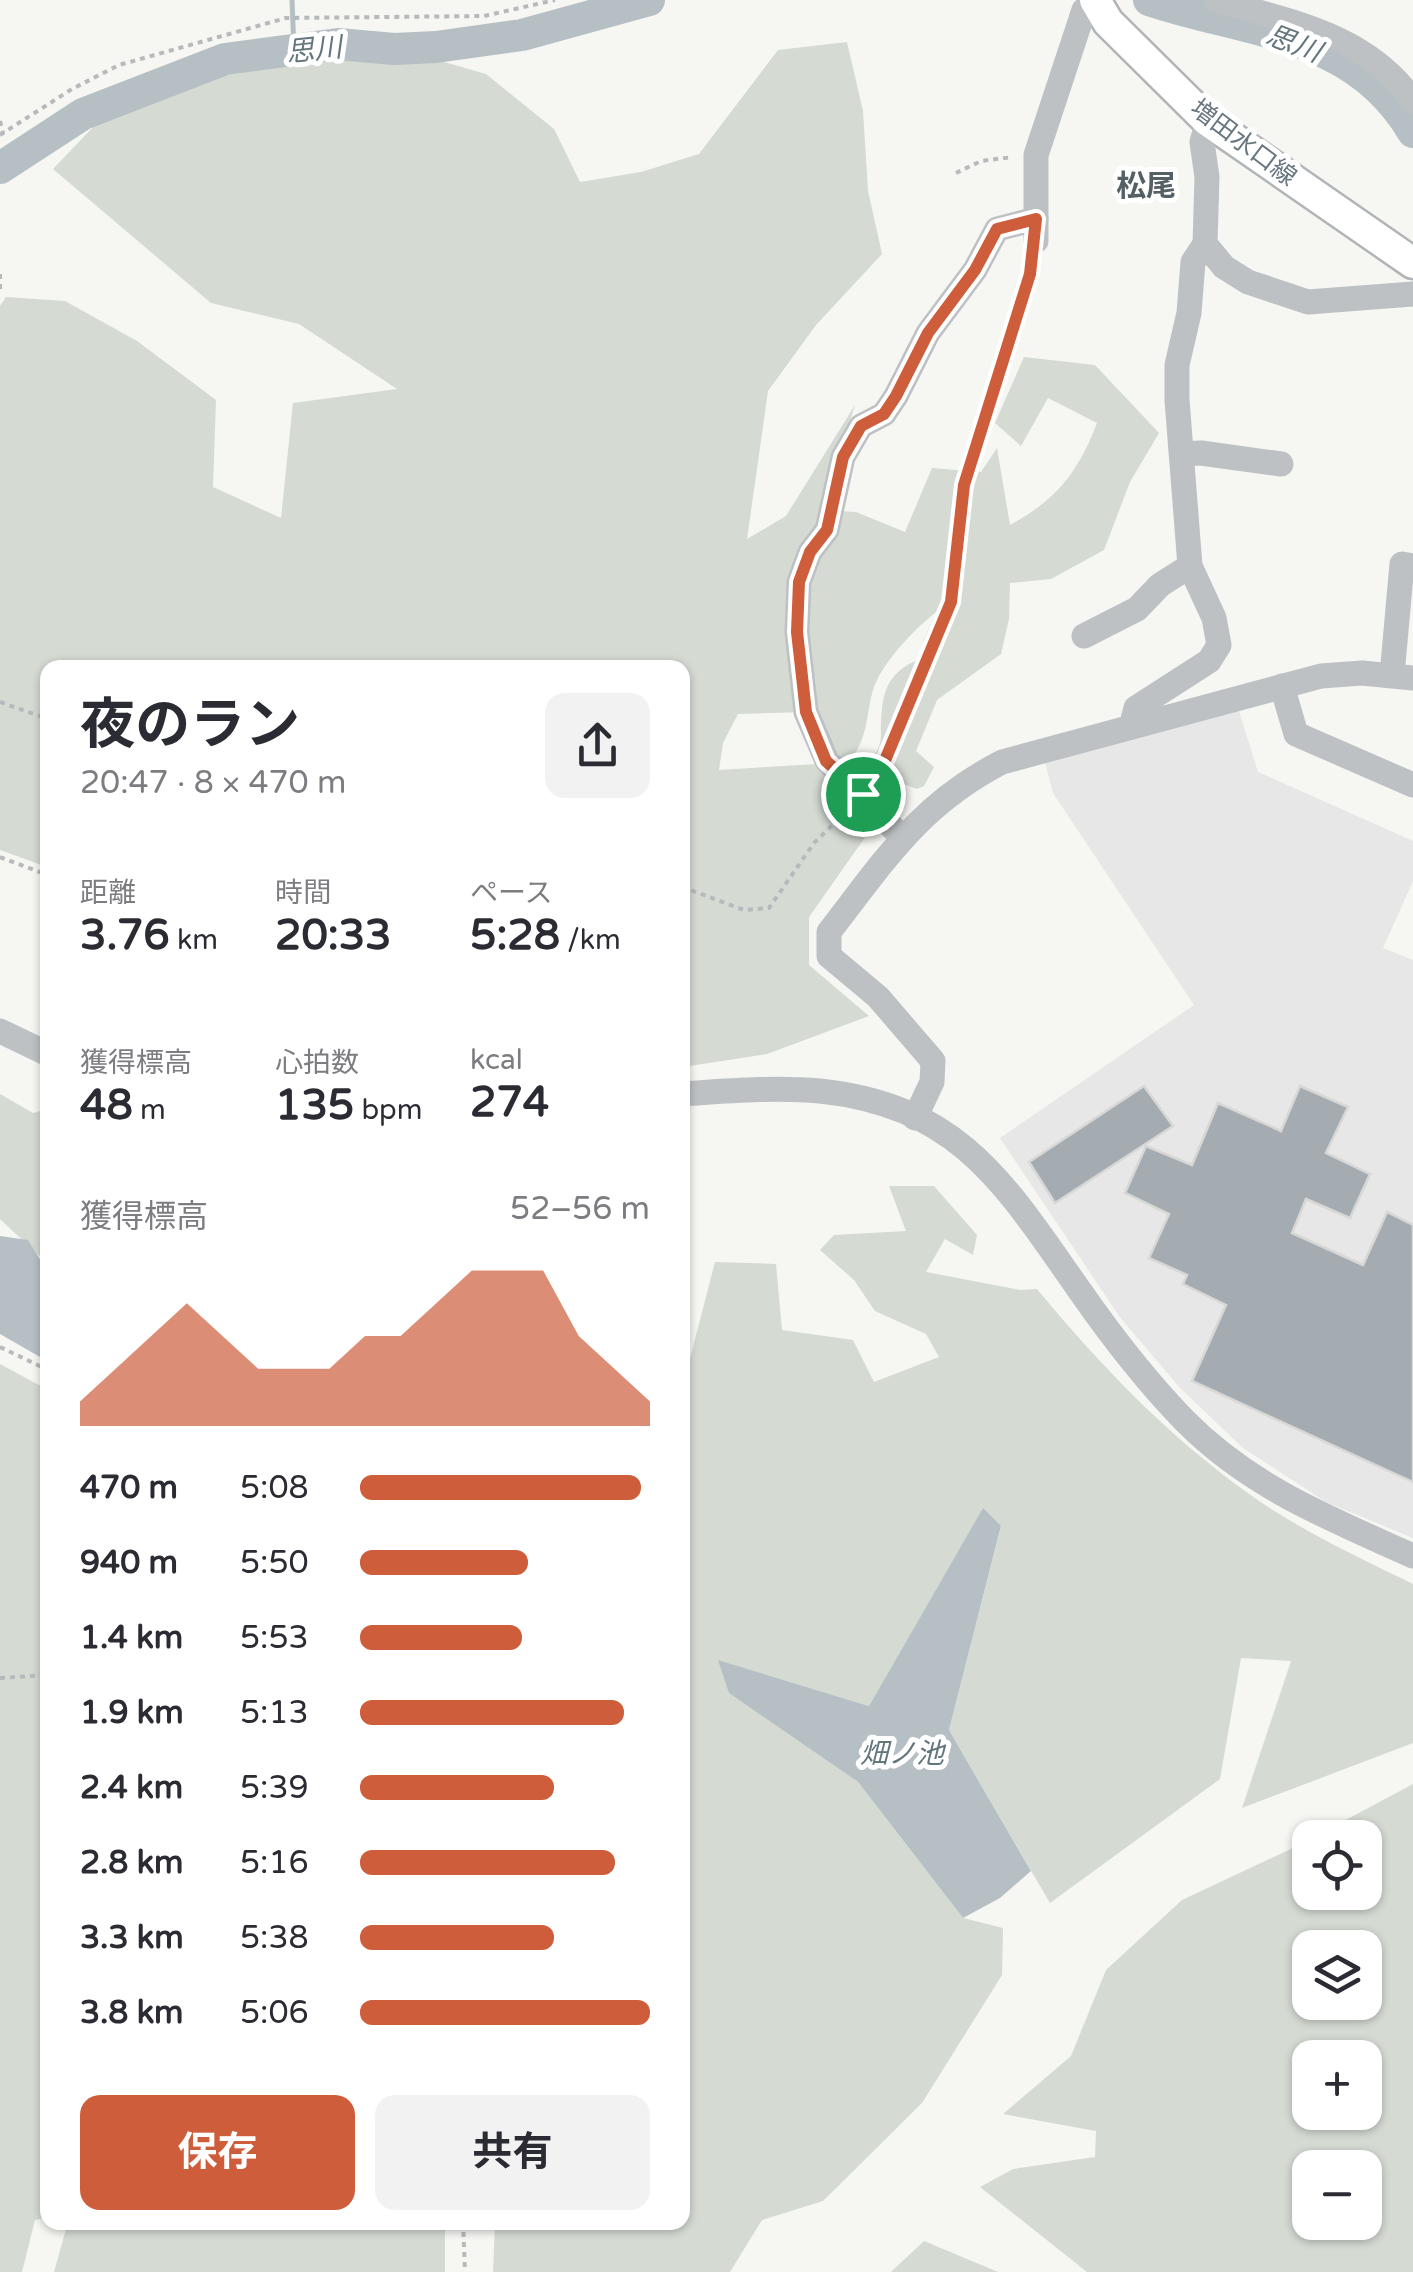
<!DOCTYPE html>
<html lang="ja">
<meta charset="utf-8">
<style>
body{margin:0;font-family:"Varela Round","Noto Sans JP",sans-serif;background:#f2f2f3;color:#2b2b33;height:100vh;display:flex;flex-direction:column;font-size:38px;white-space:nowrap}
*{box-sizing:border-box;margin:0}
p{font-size:32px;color:#7c7c81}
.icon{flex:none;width:55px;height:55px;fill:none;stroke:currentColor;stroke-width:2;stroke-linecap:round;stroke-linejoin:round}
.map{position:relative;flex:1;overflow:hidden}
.sheet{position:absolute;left:40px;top:660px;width:650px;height:1570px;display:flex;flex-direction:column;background:#fff;border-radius:20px;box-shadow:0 2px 8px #0004}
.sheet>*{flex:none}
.fabs{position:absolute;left:1292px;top:1820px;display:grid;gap:20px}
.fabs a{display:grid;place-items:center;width:90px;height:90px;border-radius:20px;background:#fff;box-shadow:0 2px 8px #0004;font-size:50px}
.pin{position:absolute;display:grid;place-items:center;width:85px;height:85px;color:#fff;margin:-42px;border:5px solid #fff;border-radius:50%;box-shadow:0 2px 10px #0007}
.round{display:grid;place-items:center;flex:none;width:105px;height:105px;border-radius:20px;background:#f2f2f3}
.head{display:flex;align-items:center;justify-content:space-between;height:170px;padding:0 40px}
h1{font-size:55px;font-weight:700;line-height:75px}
.figures{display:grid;grid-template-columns:repeat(3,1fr);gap:15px;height:170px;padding:10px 40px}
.figures div{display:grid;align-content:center}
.figures b{font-size:42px;font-weight:700}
.figures small{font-size:28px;font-weight:400}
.figures p{font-size:28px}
.chart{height:280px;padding:20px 40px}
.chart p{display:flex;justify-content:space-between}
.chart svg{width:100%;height:180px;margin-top:10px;fill:#ce5e3b;opacity:.7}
.primary-button{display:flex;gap:20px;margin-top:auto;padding:20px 40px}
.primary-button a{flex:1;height:115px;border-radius:20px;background:#ce5e3b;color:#fff;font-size:40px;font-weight:700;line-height:115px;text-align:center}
.primary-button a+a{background:#f2f2f3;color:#2b2b33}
ul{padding:0 40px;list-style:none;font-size:32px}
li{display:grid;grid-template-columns:160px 120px 1fr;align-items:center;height:75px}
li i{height:25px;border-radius:12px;background:#ce5e3b}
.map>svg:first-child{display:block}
.built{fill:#e6e7e6}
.green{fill:#d5dad3;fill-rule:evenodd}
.water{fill:#b6c0c4}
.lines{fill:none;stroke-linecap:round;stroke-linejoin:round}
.stream{stroke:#b6c0c4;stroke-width:5}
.river{stroke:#b6c0c4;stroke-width:32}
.building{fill:#a5acb1;stroke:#d7d7d6;stroke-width:2.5}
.major-casing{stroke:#b1b5b8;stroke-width:35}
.path{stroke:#b7babc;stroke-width:4;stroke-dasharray:5 5;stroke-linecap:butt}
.minor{stroke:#bdc1c4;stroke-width:25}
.major{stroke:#fff;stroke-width:30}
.route-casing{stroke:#fff;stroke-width:20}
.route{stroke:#ce5e3b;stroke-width:12}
.labels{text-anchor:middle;stroke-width:10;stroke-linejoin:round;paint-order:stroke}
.street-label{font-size:25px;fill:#687680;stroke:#fff}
.water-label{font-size:28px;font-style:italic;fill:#64767d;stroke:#fff}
.quarter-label{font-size:30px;font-weight:bold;fill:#555f66;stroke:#fff}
</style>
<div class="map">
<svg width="1413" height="2272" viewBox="0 0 1413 2272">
<rect width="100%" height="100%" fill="#f6f6f3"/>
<!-- built -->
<polygon class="built" points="1238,708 1258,772 1413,841 1413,881 1383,948 1413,960 1413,1538 1326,1502 1243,1448 1180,1388 1119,1316 1000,1138 1194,1005 1053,793 1044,758"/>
<!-- green -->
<g class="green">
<path d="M317,39l51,1 118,34 68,55 26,53 61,-10 58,-18 79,-104 69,-8 16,69 5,80 14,63 -66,71 -48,66 -21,148 39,-23 69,-111 -35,105 36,2 49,20 27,-64 49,4 16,-24 13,77c46,-25 68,-52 87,-102l-49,-25 -27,48 -26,-23 29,-66 71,8 64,68 -29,49 -26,68 -53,29 -41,4 -1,36 -8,35 -64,46 -21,51 18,16 -10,19 -7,3 -14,-5 -9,6 -22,-10c-4,-22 9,-28 9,-45 0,-47 6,-68 55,-81l-13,-12 13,-30c-20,16 -44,41 -57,64 -16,30 -5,53 -30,87l-22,-18 -19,-33 -70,2 -15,29 -4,27 98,-6 56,62 -64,91v48l60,51 -102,38 -84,13 -1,-399h-634l-1,199 -47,-17v-544l6,-9 59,4 72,40 79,59 -3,87 68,31 12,-115 104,-14 -98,-65 -88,-21 -158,-134 88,-92 80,-33z"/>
<polygon points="0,1094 33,1113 47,1109 47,1263 0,1219"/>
<path d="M889,1186h45l43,49 -4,20 -28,-16 -19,33 94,18 17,-1c62,75 129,145 208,202 52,38 111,65 168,93v159l-171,65 49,-147 -50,-3 -21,121 -170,124 -101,-173 52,-203 -18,-18 -114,197 -149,-45 10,32 128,89 105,136 40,10 -1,47 -80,128 -99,98 -61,19 -32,52h-237l2,-49 187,-1v-846l3,2 30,-116 61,2 6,66 71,10 21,42 65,-25 -13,-23 -51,-23 -21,-31 -34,-30 14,-15 72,-4z"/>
<polygon points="0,1364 48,1390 48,2217 35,2220 22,2272 0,2272"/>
<path d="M1413,1784v488h-326l-107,-85 33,-18 82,-12 1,-26 -93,-17 68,-58 35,-86 76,-70 128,-60v52h55v-54l-51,-1zM1310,1948h55v54h-55zM1310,2058h55v54h-55zM1310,2168h55v54h-55z"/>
<polygon points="68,2222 445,2223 445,2272 54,2272"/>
<polygon points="924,2241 998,2272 891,2272"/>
</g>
<!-- water -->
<g class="water">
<polygon points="0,1236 28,1240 47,1271 47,1361 0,1334"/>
<polygon points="983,1508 1001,1526 949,1730 1031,1871 1000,1898 963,1918 858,1782 729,1693 718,1660 869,1706"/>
</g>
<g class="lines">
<!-- stream -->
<polyline class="stream" points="292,0 294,49"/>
<!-- river -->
<g class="river">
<path d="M1149,0c98,33 206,32 264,132"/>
<polyline points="0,168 83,114 225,59 338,44 394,49 436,47 522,35 649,0"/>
</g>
</g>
<!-- building -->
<g class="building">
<polygon points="1144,1086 1173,1126 1055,1203 1029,1162"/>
<polygon points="1300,1086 1348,1107 1326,1153 1370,1174 1350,1218 1306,1199 1292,1233 1363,1265 1387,1212 1413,1225 1413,1482 1192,1381 1226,1305 1183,1284 1187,1275 1149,1258 1169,1214 1125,1193 1146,1146 1192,1165 1218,1103 1281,1131"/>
</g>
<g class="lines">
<!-- major casing -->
<g class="major-casing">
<polyline id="major" points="1095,0 1108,22 1208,121 1413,263"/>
</g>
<!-- path -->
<g class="path">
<polyline points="0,121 3,133"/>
<polyline points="0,135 72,89 119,65 286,18 484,16 555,0"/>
<polyline points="956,173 981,161 1013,157"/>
<polyline points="0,274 0,293"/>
<polyline points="0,702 48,719"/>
<polyline points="877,779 951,603 964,485 1032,260"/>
<polyline points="0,857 48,875"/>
<polyline points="682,887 744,910 769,908 814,843 850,808"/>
<polyline points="0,1347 48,1370"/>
<polyline points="0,1678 48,1675"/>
<polyline points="463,2222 465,2272"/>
</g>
<!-- minor -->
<g class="minor">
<path d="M1216,0c74,22 150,34 197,101"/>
<polyline points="1208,121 1202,142 1207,177 1205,244 1224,267 1248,282 1308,302 1413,294"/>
<polyline points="1036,241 1036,155 1084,10 1096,4"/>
<polyline points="1182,454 1201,453 1281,464"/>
<polyline points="1084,636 1137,609 1160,585 1190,566"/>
<polyline points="1392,675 1402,564 1413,566"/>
<polyline points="1282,686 1296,734 1413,785"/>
<polyline points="1131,727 1136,708 1209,661 1219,645 1214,618 1190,566 1177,400 1177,365 1189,313 1193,262 1205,244"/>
<polyline points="902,838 859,790 827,761 806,712 797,632 799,582 810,552 827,530 843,457 861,426 884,414 896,396 928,333 975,270 997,229 1036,219"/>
<polyline points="0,1031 48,1054"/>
<path d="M682,1094c46,-3 92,-7 138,-3 141,15 186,95 260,200 32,46 66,90 105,130 65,66 146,98 228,135"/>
<path d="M915,1118l17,-36 1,-21 -55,-64 -49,-41v-24c56,-72 90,-127 173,-170l319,-86 41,-3 51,5"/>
</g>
<!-- major -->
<use href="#major" class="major"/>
</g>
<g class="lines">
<!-- route casing -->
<g class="route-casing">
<polygon id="route" points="1036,219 1030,274 964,485 951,602 876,782 863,794 826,761 806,712 797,632 799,582 810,552 827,530 843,457 861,426 884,414 896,396 928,333 975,270 997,229"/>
</g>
<!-- route -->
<use href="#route" class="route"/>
</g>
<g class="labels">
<!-- street labels -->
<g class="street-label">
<text transform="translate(1244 142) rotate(37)" y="9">増田水口線</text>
</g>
<!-- water labels -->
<g class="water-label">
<text transform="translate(1294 43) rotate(21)" y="10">思川</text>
<text transform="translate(314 49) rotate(-6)" y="10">思川</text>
<text x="902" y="1763">畑ノ池</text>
</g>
<!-- quarter labels -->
<g class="quarter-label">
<text x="1146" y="196">松尾</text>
</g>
</g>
</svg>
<div class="fabs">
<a><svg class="icon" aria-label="locate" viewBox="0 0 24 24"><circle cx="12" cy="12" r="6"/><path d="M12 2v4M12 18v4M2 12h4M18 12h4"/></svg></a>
<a><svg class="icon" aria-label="layers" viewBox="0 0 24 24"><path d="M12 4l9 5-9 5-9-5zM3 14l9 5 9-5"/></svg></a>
<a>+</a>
<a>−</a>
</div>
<div class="pin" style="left:863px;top:794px;background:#1e9e55"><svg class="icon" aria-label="arrive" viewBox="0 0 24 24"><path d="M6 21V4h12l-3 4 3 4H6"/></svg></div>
<section class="sheet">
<div class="head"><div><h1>夜のラン</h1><p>20:47 · 8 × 470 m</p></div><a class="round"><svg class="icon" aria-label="share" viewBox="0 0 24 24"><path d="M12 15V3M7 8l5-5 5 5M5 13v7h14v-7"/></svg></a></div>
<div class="figures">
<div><p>距離</p><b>3.76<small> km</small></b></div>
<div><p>時間</p><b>20:33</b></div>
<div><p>ペース</p><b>5:28<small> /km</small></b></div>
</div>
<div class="figures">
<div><p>獲得標高</p><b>48<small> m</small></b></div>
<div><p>心拍数</p><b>135<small> bpm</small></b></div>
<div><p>kcal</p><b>274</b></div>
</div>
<div class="chart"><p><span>獲得標高</span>52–56 m</p>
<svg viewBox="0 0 160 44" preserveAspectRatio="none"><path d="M0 44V38L10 30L20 22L30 14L40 22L50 30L60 30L70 30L80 22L90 22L100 14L110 6L120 6L130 6L140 22L150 30L160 38V44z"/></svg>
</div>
<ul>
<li><b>470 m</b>5:08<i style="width:97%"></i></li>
<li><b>940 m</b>5:50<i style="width:58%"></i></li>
<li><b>1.4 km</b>5:53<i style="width:56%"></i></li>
<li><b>1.9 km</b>5:13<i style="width:91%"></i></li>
<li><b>2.4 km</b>5:39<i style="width:67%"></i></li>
<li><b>2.8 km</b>5:16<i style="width:88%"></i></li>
<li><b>3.3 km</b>5:38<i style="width:67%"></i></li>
<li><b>3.8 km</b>5:06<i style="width:100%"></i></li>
</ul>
<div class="primary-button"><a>保存</a><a>共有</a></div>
</section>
</div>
